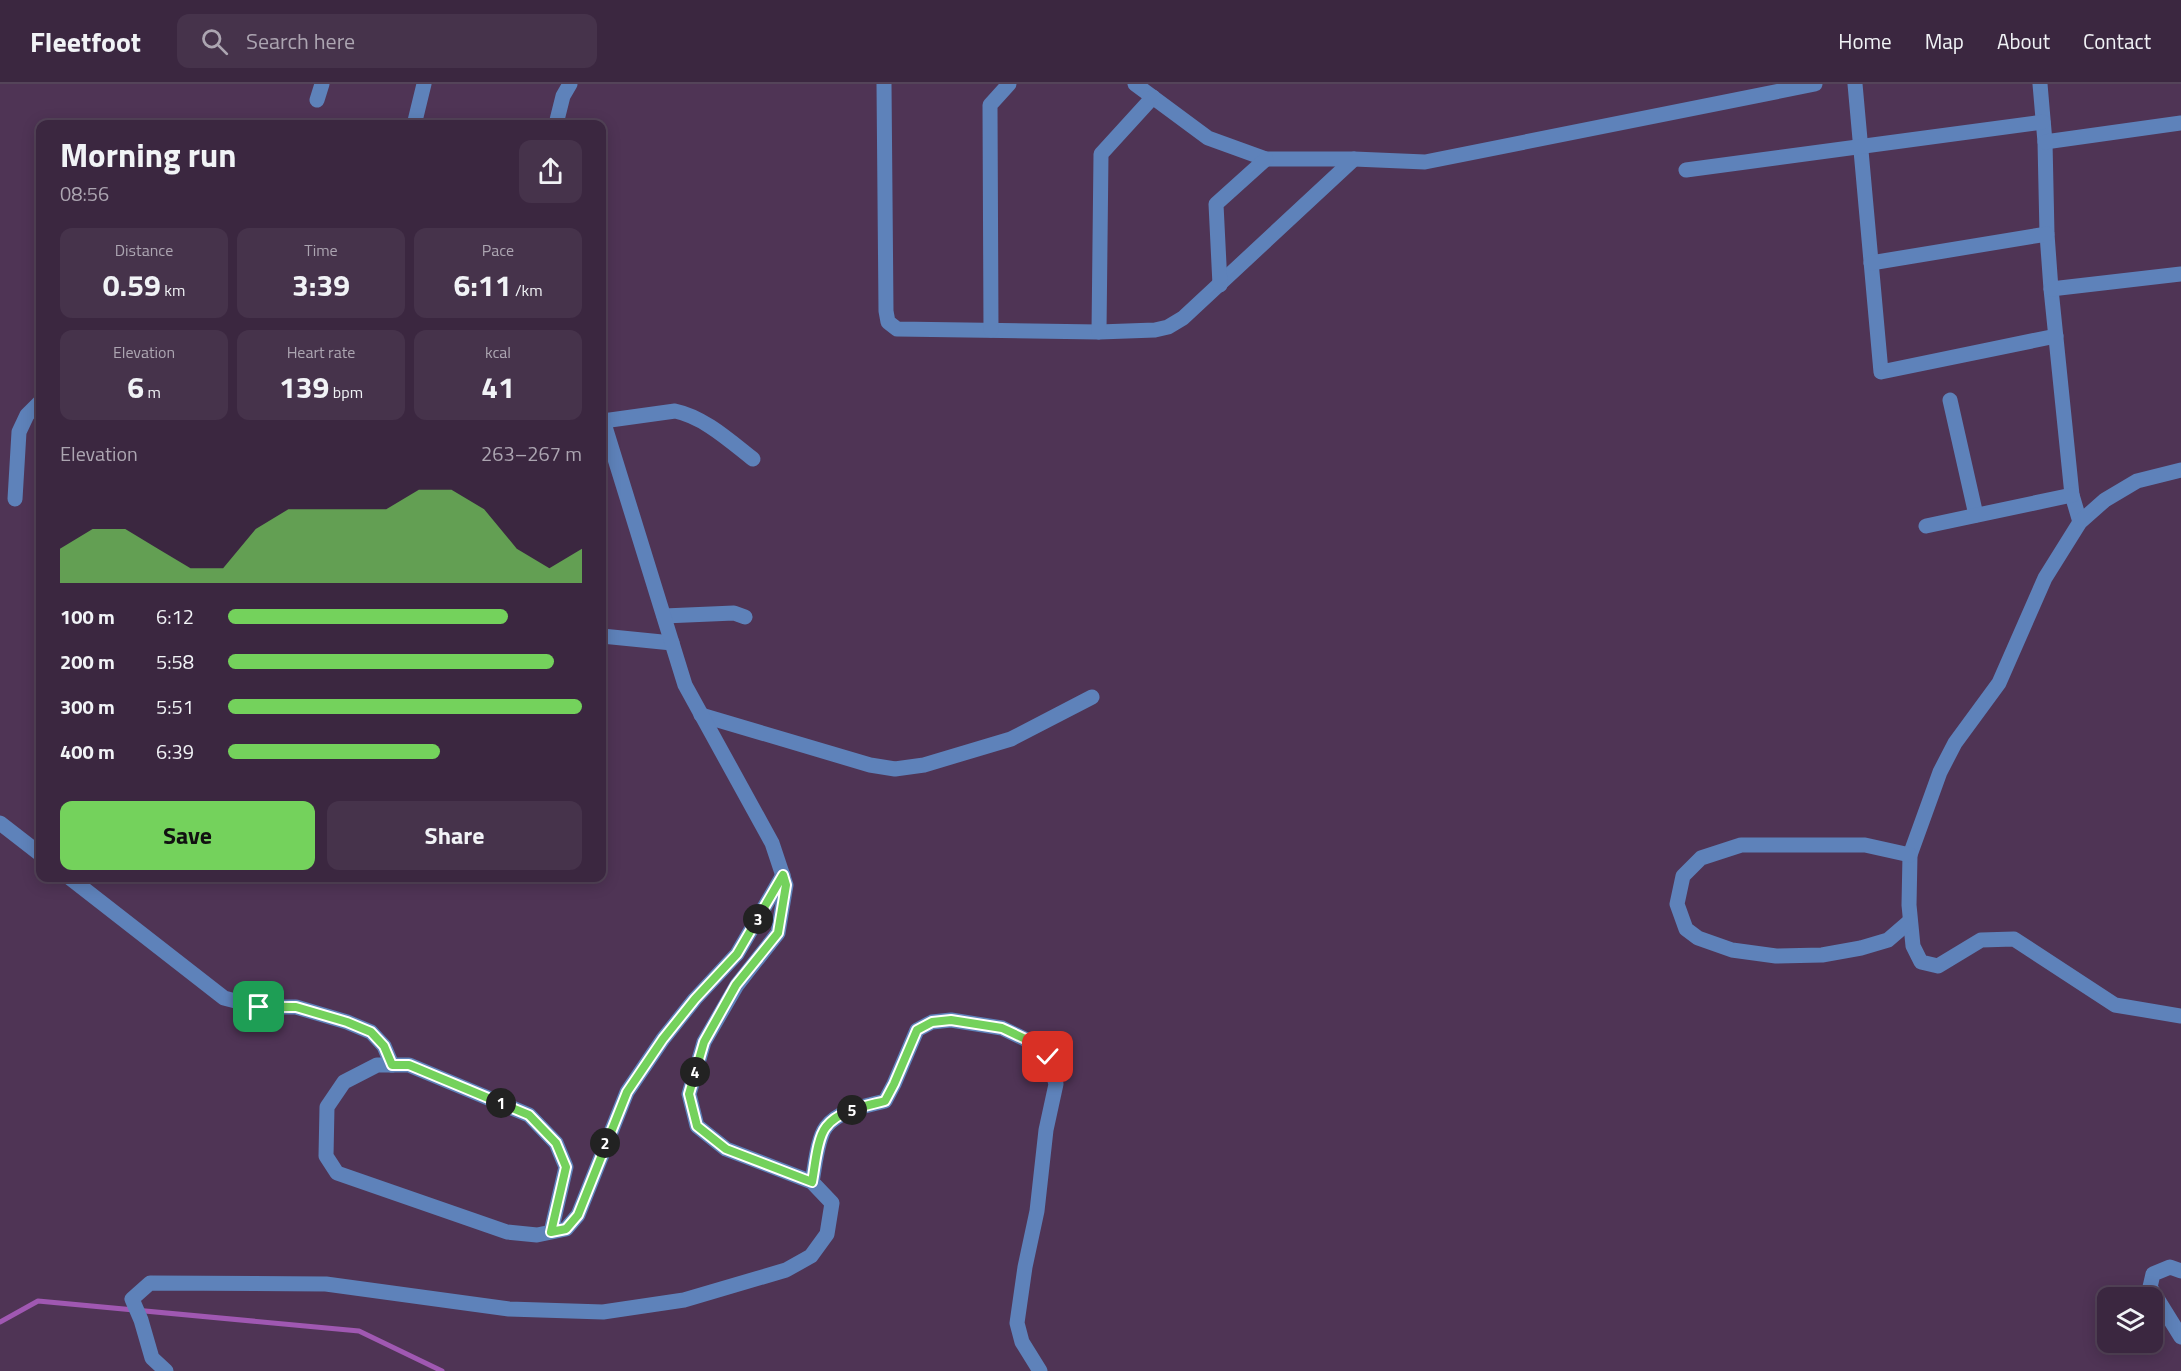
<!DOCTYPE html>
<meta charset="utf-8">
<style>
body{margin:0;font-family:"Titillium Web",sans-serif;background:#46334b;color:#f1f3f6;height:100vh;display:flex;flex-direction:column;font-size:22px;white-space:nowrap}
*{box-sizing:border-box;margin:0}
p{font-size:20px;color:#aca5b1}
.icon{flex:none;width:33px;height:33px;fill:none;stroke:currentColor;stroke-width:2;stroke-linecap:round;stroke-linejoin:round}
.map{position:relative;flex:1;overflow:hidden}
.drawer{position:absolute;left:36px;top:36px;width:570px;height:762px;display:flex;flex-direction:column;background:#3b2740;border-radius:12px;box-shadow:0 3px 15px #0003,0 0 0 2px #544459}
.drawer>*{flex:none}
.fabs{position:absolute;left:2097px;top:1203px;display:grid;gap:12px}
.fabs a{display:grid;place-items:center;width:66px;height:66px;border-radius:12px;background:#3b2740;box-shadow:0 3px 15px #0003,0 0 0 2px #544459;font-size:30px}
.pin{position:absolute;display:grid;place-items:center;width:51px;height:51px;color:#fff;margin:-26px;border-radius:12px;box-shadow:0 3px 9px #0006}
.km{position:absolute;width:30px;height:30px;margin:-15px;border-radius:50%;background:#222;color:#fff;font-size:16px;line-height:30px;text-align:center}
.round{display:grid;place-items:center;flex:none;width:63px;height:63px;border-radius:12px;background:#46334b}
.head{display:flex;align-items:center;justify-content:space-between;height:102px;padding:0 24px}
h1{font-size:33px;font-weight:700;line-height:45px}
.figures{display:grid;grid-template-columns:repeat(3,1fr);gap:9px;height:102px;padding:6px 24px}
.figures div{display:grid;align-content:center;border-radius:12px;background:#46334b;text-align:center}
.figures b{font-size:30px;font-weight:700}
.figures small{font-size:16px;font-weight:400}
.figures p{font-size:16px}
.chart{height:168px;padding:12px 24px}
.chart p{display:flex;justify-content:space-between}
.chart svg{width:100%;height:108px;margin-top:6px;fill:#74d25c;opacity:.7}
.button{display:flex;gap:12px;margin-top:auto;padding:12px 24px}
.button a{flex:1;height:69px;border-radius:12px;background:#74d25c;color:#111;font-size:24px;font-weight:700;line-height:69px;text-align:center}
.button a+a{background:#46334b;color:#f1f3f6}
ul{padding:0 24px;list-style:none;font-size:20px}
li{display:grid;grid-template-columns:96px 72px 1fr;align-items:center;height:45px}
li i{height:15px;border-radius:8px;background:#74d25c}
header{display:flex;align-items:center;gap:36px;box-sizing:border-box;height:84px;padding:0 30px;background:#3b2740;border-bottom:2px solid #544459}
header strong{font-size:28px}
nav{display:flex;gap:33px;margin-inline-start:auto;font-size:21px}
.search{width:420px;height:54px;background:#46334b;display:flex;align-items:center;gap:15px;box-sizing:border-box;padding:0 21px;border-radius:12px;color:#aca5b1;font-size:22px}
.map>svg:first-child{display:block}
.lines{fill:none;stroke-linecap:round;stroke-linejoin:round}
.stream{stroke:#a058b2;stroke-width:5}
.minor{stroke:#5e82ba;stroke-width:15}
.route-casing{stroke:#fff;stroke-width:12}
.route{stroke:#74d25c;stroke-width:8}
</style>
<header>
<strong>Fleetfoot</strong>
<div class="search"><svg class="icon" aria-label="search" viewBox="0 0 24 24"><circle cx="10" cy="10" r="6"/><path d="M15 15l6 6"/></svg>Search here</div>
<nav><a>Home</a><a>Map</a><a>About</a><a>Contact</a></nav>
</header>
<div class="map">
<svg width="2181" height="1287" viewBox="0 0 2181 1287">
<rect width="100%" height="100%" fill="#4f3455"/>
<g class="lines">
<!-- stream -->
<polyline class="stream" points="0,1238 38,1217 359,1247 442,1287"/>
<!-- minor -->
<g class="minor">
<polyline points="884,0 886,227 888,238 897,245 1099,248 1155,246 1168,243 1183,234 1354,75"/>
<polyline points="1135,0 1208,54 1266,75 1354,75 1425,78 1815,0"/>
<polyline points="1855,0 1881,288 2056,252"/>
<polyline points="2040,0 2045,58 2047,150 2051,205 2072,411 2080,438"/>
<polyline points="317,16 322,0"/>
<polyline points="415,37 424,0"/>
<polyline points="556,40 563,12 570,0"/>
<polyline points="2045,58 2181,39"/>
<polyline points="1686,86 2043,38"/>
<polyline points="1871,179 2047,150"/>
<polyline points="1220,201 1216,120 1266,75"/>
<polyline points="2051,205 2181,190"/>
<polyline points="991,246 990,21 1009,0"/>
<polyline points="1099,248 1101,70 1153,13"/>
<polyline points="1950,316 1976,431"/>
<path d="M603,337l72,-10c29,6 55,30 78,48"/>
<polyline points="2181,386 2137,397 2105,416 2080,438 2045,494 1999,599 1955,659 1940,688 1910,771 1909,821 1913,862 1921,878 1938,882 1981,856 2014,855 2115,921 2181,932"/>
<polyline points="15,415 19,348 27,331 40,318"/>
<polyline points="1926,442 2072,411"/>
<polyline points="664,532 734,529 745,533"/>
<polyline points="602,552 672,559"/>
<polyline points="701,631 870,681 895,685 924,681 1011,655 1092,613"/>
<polyline points="0,739 40,770"/>
<polyline points="1910,771 1865,761 1741,761 1701,774 1683,792 1677,820 1686,845 1698,854 1732,866 1776,872 1822,871 1861,864 1888,856 1910,837"/>
<polyline points="70,794 224,914 259,923 296,923 347,938 371,948 384,962 392,981"/>
<path d="M812,1098c3,-15 5,-43 14,-55 13,-17 40,-21 59,-26l9,-17 23,-54 15,-8 19,-2 51,8 31,15 15,14 8,27 -10,46 -9,81 -12,56 -8,56 5,19 18,29"/>
<polyline points="551,1148 566,1083 556,1059 529,1031 409,981 377,981 344,998 327,1023 326,1072 337,1089 507,1148 537,1151 566,1145 578,1131 627,1008 663,955 695,915 737,870 783,791"/>
<polyline points="2181,1187 2170,1183 2153,1190 2150,1203 2181,1253"/>
<polyline points="166,1287 152,1274 141,1236 132,1215 150,1199 326,1200 509,1225 603,1228 684,1216 786,1186 811,1172 827,1150 832,1119 812,1098 726,1065 697,1042 689,1010 704,958 737,901 778,849 786,801 772,759 685,601 602,333"/>
</g>
</g>
<g class="lines">
<!-- route casing -->
<g class="route-casing">
<path id="route" d="M259,923h37l51,15 24,10 13,14 8,19h17l120,50 27,28 10,24 -15,65 15,-3 12,-14 49,-123 36,-53 32,-40 42,-45 46,-79 3,10 -8,48 -42,52 -32,57 -15,52 8,32 29,23 86,33c3,-15 5,-44 14,-55 13,-17 40,-21 59,-26l9,-17 23,-54 15,-8 19,-2 51,8 32,15 14,14"/>
</g>
<!-- route -->
<use href="#route" class="route"/>
</g>
</svg>
<div class="fabs">
<a><svg class="icon" aria-label="layers" viewBox="0 0 24 24"><path d="M12 4l9 5-9 5-9-5zM3 14l9 5 9-5"/></svg></a>
</div>
<div class="pin" style="left:259px;top:923px;background:#1e9e55"><svg class="icon" aria-label="arrive" viewBox="0 0 24 24"><path d="M6 21V4h12l-3 4 3 4H6"/></svg></div>
<div class="pin" style="left:1048px;top:973px;background:#d93025"><svg class="icon" aria-label="check" viewBox="0 0 24 24"><path d="M5 12l5 5 9-10"/></svg></div>
<b class="km" style="left:501px;top:1019px">1</b>
<b class="km" style="left:605px;top:1059px">2</b>
<b class="km" style="left:758px;top:835px">3</b>
<b class="km" style="left:695px;top:988px">4</b>
<b class="km" style="left:852px;top:1026px">5</b>
<section class="drawer">
<div class="head"><div><h1>Morning run</h1><p>08:56</p></div><a class="round"><svg class="icon" aria-label="share" viewBox="0 0 24 24"><path d="M12 15V3M7 8l5-5 5 5M5 13v7h14v-7"/></svg></a></div>
<div class="figures">
<div><p>Distance</p><b>0.59<small> km</small></b></div>
<div><p>Time</p><b>3:39</b></div>
<div><p>Pace</p><b>6:11<small> /km</small></b></div>
</div>
<div class="figures">
<div><p>Elevation</p><b>6<small> m</small></b></div>
<div><p>Heart rate</p><b>139<small> bpm</small></b></div>
<div><p>kcal</p><b>41</b></div>
</div>
<div class="chart"><p><span>Elevation</span>263–267 m</p>
<svg viewBox="0 0 160 44" preserveAspectRatio="none"><path d="M0 44V30L10 22L20 22L30 30L40 38L50 38L60 22L70 14L80 14L90 14L100 14L110 6L120 6L130 14L140 30L150 38L160 30V44z"/></svg>
</div>
<ul>
<li><b>100 m</b>6:12<i style="width:79%"></i></li>
<li><b>200 m</b>5:58<i style="width:92%"></i></li>
<li><b>300 m</b>5:51<i style="width:100%"></i></li>
<li><b>400 m</b>6:39<i style="width:60%"></i></li>
</ul>
<div class="button"><a>Save</a><a>Share</a></div>
</section>
</div>
